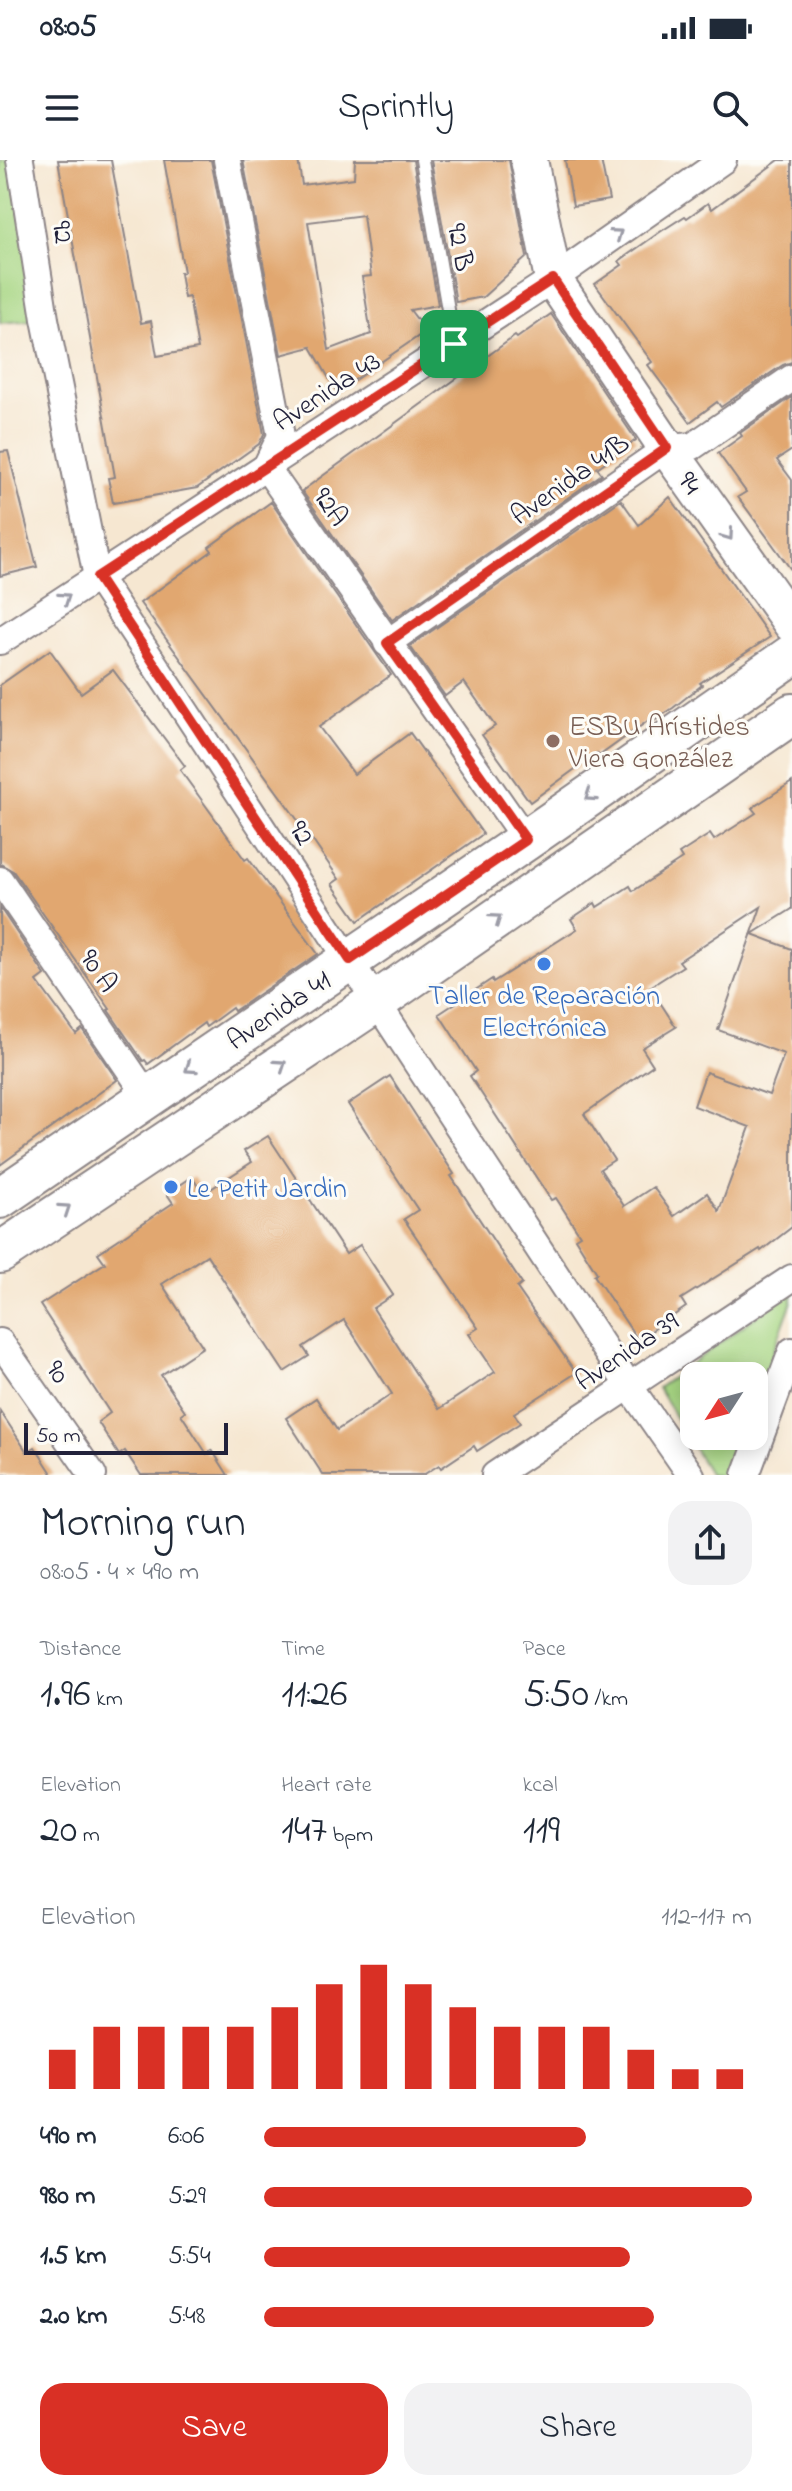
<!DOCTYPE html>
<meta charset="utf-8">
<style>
body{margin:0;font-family:"Indie Flower",sans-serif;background:#f2f2f3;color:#1f2937;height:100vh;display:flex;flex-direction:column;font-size:30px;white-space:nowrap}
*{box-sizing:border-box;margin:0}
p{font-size:26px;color:#747a83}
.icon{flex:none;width:44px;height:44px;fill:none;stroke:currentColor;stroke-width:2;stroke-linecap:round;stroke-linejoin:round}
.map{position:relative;height:1315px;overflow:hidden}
.panel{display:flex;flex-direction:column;background:#fff;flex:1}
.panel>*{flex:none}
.needle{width:52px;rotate:234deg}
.buttons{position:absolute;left:680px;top:1202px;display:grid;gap:16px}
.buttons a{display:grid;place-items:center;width:88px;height:88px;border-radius:16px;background:#fff;box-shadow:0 4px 20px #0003;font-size:40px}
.scale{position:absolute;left:24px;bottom:20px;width:204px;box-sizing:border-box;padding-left:8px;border:4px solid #22223b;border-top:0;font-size:22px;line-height:28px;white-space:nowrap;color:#22223b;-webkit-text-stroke:6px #fdfcf7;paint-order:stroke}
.pin{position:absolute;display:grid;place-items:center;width:68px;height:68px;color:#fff;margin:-34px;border-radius:16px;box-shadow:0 4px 12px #0006}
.round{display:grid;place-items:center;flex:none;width:84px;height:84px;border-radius:24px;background:#f2f2f3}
.summary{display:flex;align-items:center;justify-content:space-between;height:136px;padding:0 40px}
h1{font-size:44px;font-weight:600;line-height:60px}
.stats{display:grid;grid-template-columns:repeat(3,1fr);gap:12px;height:136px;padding:8px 40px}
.stats div{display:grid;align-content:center}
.stats b{font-size:40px;font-weight:600}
.stats small{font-size:22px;font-weight:400}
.stats p{font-size:22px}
.chart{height:224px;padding:16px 40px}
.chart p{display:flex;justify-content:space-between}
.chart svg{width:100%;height:144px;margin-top:8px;stroke:#d93025;stroke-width:6}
.button{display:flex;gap:16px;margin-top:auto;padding:16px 40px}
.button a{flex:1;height:92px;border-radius:24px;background:#d93025;color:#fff;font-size:32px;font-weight:600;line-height:92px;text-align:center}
.button a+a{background:#f2f2f3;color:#1f2937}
ul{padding:0 40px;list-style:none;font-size:26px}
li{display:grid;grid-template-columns:128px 96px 1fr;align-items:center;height:60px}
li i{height:20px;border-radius:10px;background:#d93025}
.status{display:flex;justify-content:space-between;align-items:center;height:56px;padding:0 40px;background:#fff;direction:ltr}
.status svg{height:22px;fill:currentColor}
header{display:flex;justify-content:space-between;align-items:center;height:104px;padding:0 40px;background:#fff;font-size:36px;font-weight:600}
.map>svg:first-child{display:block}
.green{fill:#a7d683;stroke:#647c5f;stroke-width:2}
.building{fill:#e1a770;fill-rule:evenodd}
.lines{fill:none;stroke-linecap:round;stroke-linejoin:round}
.lane-casing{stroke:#8c8486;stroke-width:16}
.street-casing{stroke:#8c8486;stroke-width:30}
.secondary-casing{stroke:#8c8486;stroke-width:40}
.primary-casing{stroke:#8c8486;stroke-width:44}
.lane{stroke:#fff;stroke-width:12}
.street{stroke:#fff;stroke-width:26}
.secondary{stroke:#fff;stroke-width:36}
.primary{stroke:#fff;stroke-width:40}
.oneway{stroke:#9c9ca7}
.route-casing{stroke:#fff;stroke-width:16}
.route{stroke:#d93025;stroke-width:10}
.education-dot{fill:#8d6e63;stroke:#fdfcf7;stroke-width:3}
.shop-dot{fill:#3f7fe0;stroke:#fdfcf7;stroke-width:3}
.labels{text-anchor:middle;stroke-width:6;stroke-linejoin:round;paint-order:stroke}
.street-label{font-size:28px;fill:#22223b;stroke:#fdfcf7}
.education-label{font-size:28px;fill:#785e54;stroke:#fdfcf7;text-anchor:start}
.shop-label{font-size:28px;fill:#366cbe;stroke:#fdfcf7}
</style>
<div class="status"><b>08:05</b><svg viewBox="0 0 49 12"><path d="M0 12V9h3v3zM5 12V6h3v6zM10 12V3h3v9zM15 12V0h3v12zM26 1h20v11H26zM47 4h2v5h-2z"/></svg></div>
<header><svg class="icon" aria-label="menu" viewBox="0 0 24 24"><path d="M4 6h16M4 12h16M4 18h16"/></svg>Sprintly<svg class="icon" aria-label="search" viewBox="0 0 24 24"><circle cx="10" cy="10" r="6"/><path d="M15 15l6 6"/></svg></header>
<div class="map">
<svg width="792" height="1315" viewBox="0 0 792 1315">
<rect width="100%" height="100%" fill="#fdfcf7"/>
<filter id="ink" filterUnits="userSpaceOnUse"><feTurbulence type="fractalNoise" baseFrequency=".0125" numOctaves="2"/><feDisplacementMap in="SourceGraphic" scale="16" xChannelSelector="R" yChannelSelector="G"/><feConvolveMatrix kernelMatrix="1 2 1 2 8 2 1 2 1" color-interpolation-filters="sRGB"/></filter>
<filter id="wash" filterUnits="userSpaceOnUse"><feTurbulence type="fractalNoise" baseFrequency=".006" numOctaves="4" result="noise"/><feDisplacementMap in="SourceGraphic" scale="32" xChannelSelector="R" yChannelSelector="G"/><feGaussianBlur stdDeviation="1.8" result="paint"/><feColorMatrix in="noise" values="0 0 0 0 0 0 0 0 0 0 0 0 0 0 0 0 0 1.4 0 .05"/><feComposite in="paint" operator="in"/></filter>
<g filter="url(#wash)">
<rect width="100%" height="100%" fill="#f6e7d1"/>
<!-- green -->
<g class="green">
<polygon points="0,0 20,0 45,159 0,163"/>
<polygon points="792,1130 792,1141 754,1244 754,1216 694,1216 694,1276 742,1276 727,1315 710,1315 658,1228"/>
</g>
<g id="blocks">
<!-- building -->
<g class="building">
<polygon points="58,0 111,0 141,163 151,161 157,196 198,189 189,137 184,138 180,113 184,112 164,0 211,0 264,274 259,284 197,328 113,343 108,318 115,317"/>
<path d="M243,0h55l4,25 52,-7 1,-18h58l25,145 -28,5 16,21 -89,61 -26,-45 -30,8zM363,55l8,61 -9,1 9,57 -42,16 -21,-128z"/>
<polygon points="431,0 509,0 527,97 483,137 456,142"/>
<polygon points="565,0 601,0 609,40 573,46"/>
<polygon points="779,0 792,0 792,202 783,205 721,247 717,242 690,262 648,205 652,202 595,124 622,105 619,101 660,72 685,56 687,58 708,43 712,49"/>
<polygon points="551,154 636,280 597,308 602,314 392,460 302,331 515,176 517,178"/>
<polygon points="792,237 792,290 777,300 792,320 792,411 738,337 746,332 718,293 742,276 740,273"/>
<polygon points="8,291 37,407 0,416 0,292"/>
<polygon points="670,337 770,477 700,523 702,525 673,548 654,561 652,558 599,596 597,593 530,642 482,575 495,566 464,522 445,536 410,486 621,340 639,365"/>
<polygon points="271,342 391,515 319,567 354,614 410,573 483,674 358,761 332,724 339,719 315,684 140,443 212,391 209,387"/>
<polygon points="50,490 81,533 113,510 185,606 180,610 245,700 248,698 318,794 234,851 232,848 206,867 204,863 148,904 145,900 143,901 108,850 110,849 13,711 0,704 0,525"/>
<path d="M792,622v127l-40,25 40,15v278l-31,24 -1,-2 -79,50 5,8 -48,33 -44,-65 3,-2 -22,-35 5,-3 -24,-37 -5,2 -81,-124 6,-5 -37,-57 53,-35 1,3 84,-53 -6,-10 24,-16 2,4 33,-21 3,5 49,-32 -3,-5 31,-20 4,6 42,-27 -4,-5zM761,747l-43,123 66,24 -15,41 -63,-23 -12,34 56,21 -31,84 -12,-18 -33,23 -21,-29 -29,19 -24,-37 14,-9 -30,-46 69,-49 -11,-17 34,-21 -26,-40 33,-21 -4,-5z"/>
<polygon points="0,748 45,815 37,821 76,874 82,869 117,920 0,1005"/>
<polygon points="390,916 454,1014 451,1016 522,1124 517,1128 576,1213 514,1253 520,1263 477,1291 474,1286 441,1308 439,1305 423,1315 323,1315 286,1258 316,1238 337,1270 392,1234 344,1160 303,1187 309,1196 284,1212 207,1095 162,1124 203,1187 161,1215 185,1251 181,1254 207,1294 212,1290 228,1315 141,1315 125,1291 119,1295 98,1262 110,1253 40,1145 105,1103 98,1093 173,1043 167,1034 192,1017 203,1034 252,1002 244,991 268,976 346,1094 360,1085 393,1135 373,1148 439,1249 495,1212 469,1174 478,1168 404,1059 418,1050 348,944"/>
<polygon points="0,1251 27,1292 35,1287 53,1315 0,1315"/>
</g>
</g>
</g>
<g filter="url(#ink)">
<use href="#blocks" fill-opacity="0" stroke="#8c8486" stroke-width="2"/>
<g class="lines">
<!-- lane casing -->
<g class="lane-casing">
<polyline id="lane" points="422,0 454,184"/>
</g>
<!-- street casing -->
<g class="street-casing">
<g id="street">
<polyline points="20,0 45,159 97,417 629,1226 691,1315"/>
<polyline points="227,0 281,276 266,307 526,680"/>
<polyline points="0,481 553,119 723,0"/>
<polyline points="387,483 667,288 693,286 792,218"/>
<polyline points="0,720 148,937"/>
<polyline points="0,1182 93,1315"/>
<polyline points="495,1315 792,1118"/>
<polyline points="746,1315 792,1191"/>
</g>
</g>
<!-- secondary casing -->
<g class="secondary-casing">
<polyline id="secondary" points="529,0 553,119 667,288 792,464"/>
</g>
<!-- primary casing -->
<g class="primary-casing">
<g id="primary">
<polyline points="0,1038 526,680 792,495"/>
<polyline points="0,1093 376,842 792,554"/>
</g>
</g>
<!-- lane -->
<use href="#lane" class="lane"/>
<!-- street -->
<use href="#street" class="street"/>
<!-- secondary -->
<use href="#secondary" class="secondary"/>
<!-- primary -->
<use href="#primary" class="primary"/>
</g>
<!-- one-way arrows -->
<defs><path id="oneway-chevron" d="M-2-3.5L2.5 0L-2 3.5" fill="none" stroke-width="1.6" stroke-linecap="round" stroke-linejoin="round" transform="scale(2)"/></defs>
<g class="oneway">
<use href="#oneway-chevron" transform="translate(617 74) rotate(-35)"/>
<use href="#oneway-chevron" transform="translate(728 375) rotate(55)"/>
<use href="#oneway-chevron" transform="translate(65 438) rotate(-34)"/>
<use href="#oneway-chevron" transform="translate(590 636) rotate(146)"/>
<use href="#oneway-chevron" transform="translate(496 759) rotate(-35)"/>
<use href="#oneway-chevron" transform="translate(281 905) rotate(-34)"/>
<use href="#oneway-chevron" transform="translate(190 908) rotate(146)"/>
<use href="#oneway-chevron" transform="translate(65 1049) rotate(-34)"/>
</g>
</g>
<g class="lines" filter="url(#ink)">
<!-- route casing -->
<g class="route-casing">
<polygon id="route" points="553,119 667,288 387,483 526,680 350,800 97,417"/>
</g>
<!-- route -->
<use href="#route" class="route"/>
</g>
<!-- markers -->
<circle class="education-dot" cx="553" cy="581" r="8"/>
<g class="shop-dot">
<circle cx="544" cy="804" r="8"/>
<circle cx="171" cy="1027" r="8"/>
</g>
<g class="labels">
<!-- street labels -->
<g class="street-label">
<text transform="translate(64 72) rotate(81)" y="10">92</text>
<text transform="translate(462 87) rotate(79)" y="10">92 B</text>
<text transform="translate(326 230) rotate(-33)" y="10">Avenida 43</text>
<text transform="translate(569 318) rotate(-35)" y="10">Avenida 41B</text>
<text transform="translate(691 322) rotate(55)" y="10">94</text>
<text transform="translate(332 346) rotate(55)" y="10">92A</text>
<text transform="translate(303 672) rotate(57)" y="10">92</text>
<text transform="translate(100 810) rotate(56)" y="10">90 A</text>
<text transform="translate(278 849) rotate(-34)" y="10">Avenida 41</text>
<text transform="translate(626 1190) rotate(-34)" y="10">Avenida 39</text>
<text transform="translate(59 1211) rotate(55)" y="10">90</text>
</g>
<!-- education labels -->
<g class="education-label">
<text x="569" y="575">ESBU Arístides<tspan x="569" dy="32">Viera González</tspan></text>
</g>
<!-- shop labels -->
<g class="shop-label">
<text x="544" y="844">Taller de Reparación<tspan x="544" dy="32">Electrónica</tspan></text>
<text x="187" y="1037" text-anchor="start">Le Petit Jardin</text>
</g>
</g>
</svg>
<div class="buttons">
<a><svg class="needle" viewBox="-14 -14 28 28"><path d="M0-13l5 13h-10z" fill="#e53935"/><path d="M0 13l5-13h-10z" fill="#747a83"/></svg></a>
</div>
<div class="scale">50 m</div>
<div class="pin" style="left:454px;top:184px;background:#1e9e55"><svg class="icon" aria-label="arrive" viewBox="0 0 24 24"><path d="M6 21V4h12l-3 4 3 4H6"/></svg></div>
</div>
<section class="panel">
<div class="summary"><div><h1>Morning run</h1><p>08:05 · 4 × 490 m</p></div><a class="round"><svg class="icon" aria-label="share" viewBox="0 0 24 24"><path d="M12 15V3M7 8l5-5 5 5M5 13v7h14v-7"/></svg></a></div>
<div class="stats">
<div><p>Distance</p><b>1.96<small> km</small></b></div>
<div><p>Time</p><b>11:26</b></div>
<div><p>Pace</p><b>5:50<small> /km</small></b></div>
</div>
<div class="stats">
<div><p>Elevation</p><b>20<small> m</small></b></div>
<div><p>Heart rate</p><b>147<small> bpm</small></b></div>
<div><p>kcal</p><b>119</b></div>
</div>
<div class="chart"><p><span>Elevation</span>112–117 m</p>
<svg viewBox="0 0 160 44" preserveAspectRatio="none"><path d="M5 44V32M15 44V25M25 44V25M35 44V25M45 44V25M55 44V19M65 44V12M75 44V6M85 44V12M95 44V19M105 44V25M115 44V25M125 44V25M135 44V32M145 44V38M155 44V38"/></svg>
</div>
<ul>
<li><b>490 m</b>6:06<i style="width:66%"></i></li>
<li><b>980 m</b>5:29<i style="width:100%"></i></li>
<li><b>1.5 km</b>5:54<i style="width:75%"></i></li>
<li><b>2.0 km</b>5:48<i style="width:80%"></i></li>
</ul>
<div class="button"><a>Save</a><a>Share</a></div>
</section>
